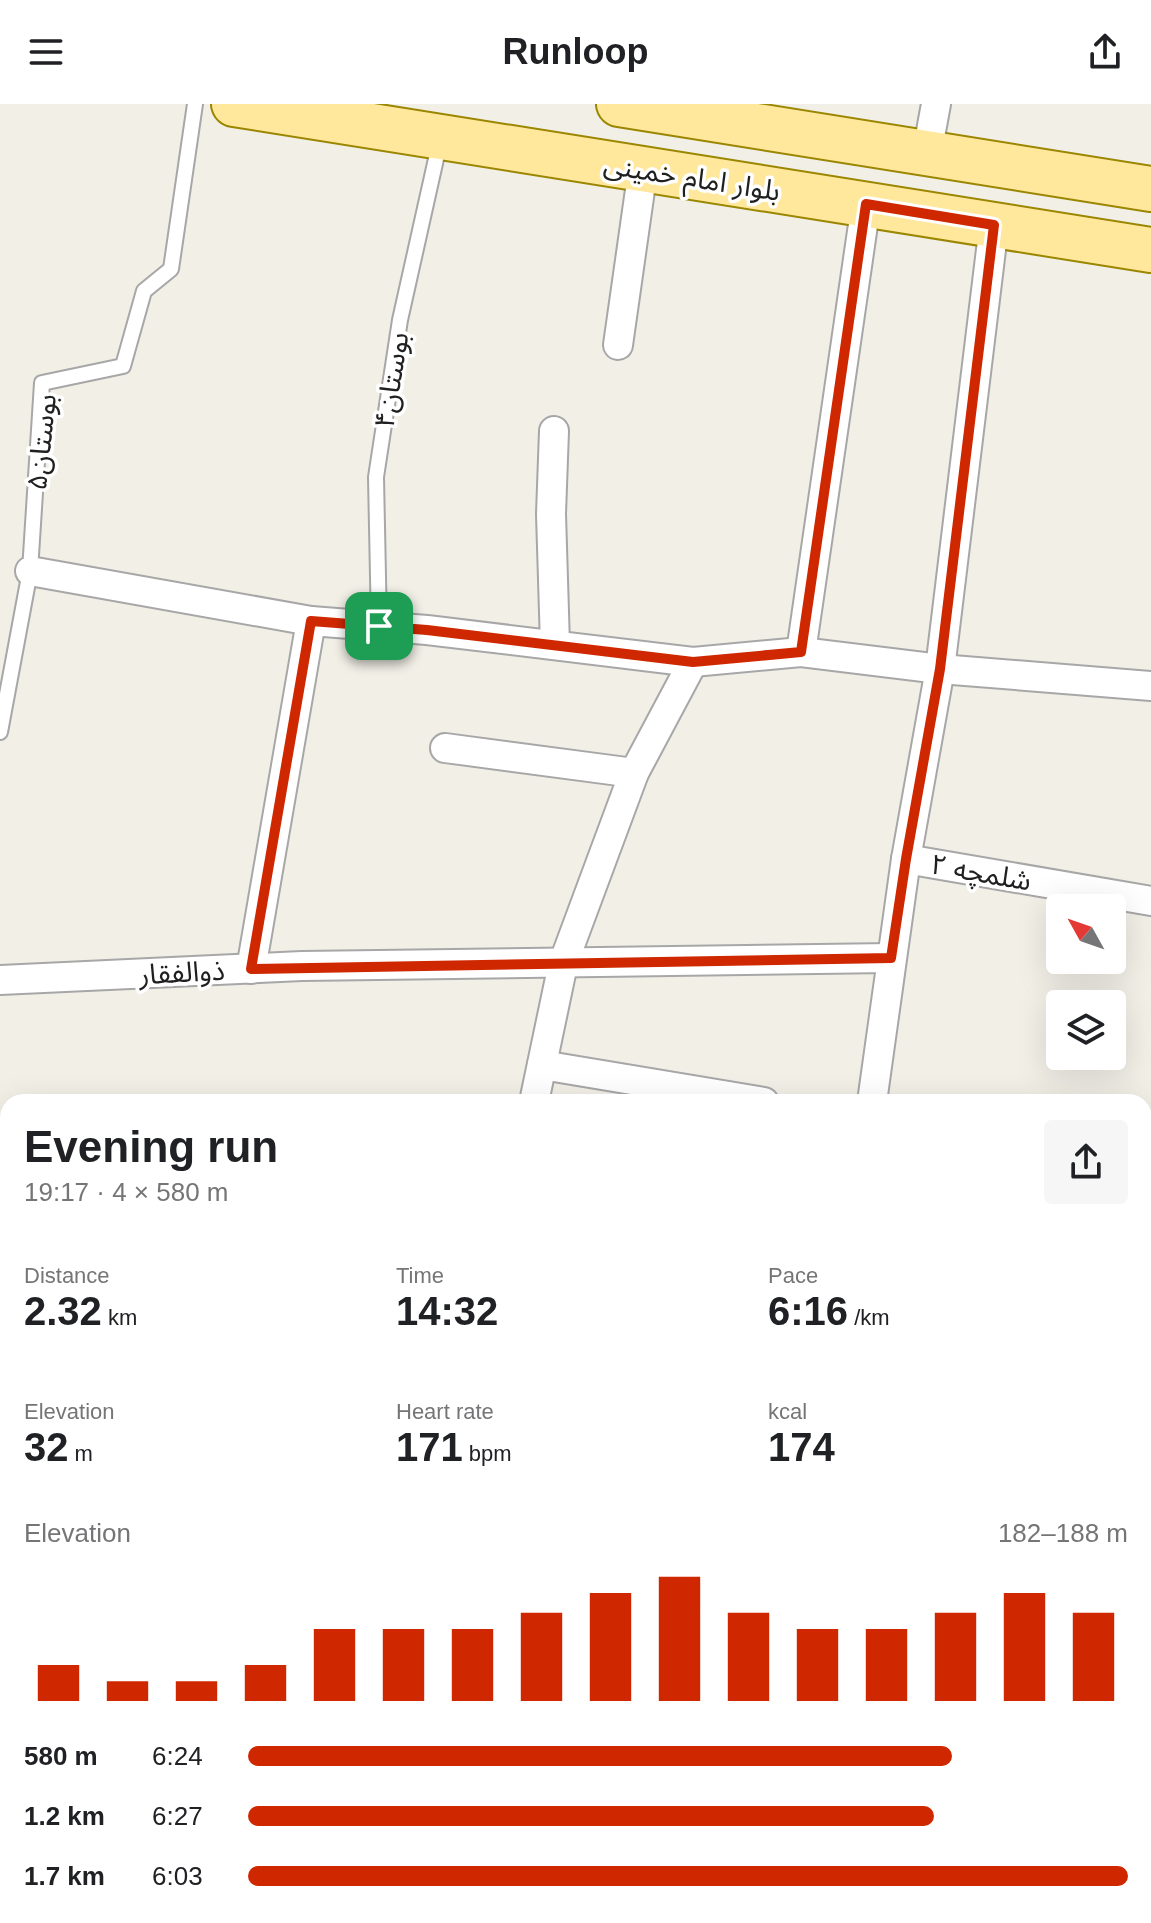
<!DOCTYPE html>
<meta charset="utf-8">
<style>
body{margin:0;font-family:Helvetica,"Noto Sans Arabic",sans-serif;background:#f6f6f6;color:#202124;height:100vh;display:flex;flex-direction:column;font-size:30px;white-space:nowrap}
*{box-sizing:border-box;margin:0}
p{font-size:26px;color:#757577}
.icon{flex:none;width:44px;height:44px;fill:none;stroke:currentColor;stroke-width:2;stroke-linecap:round;stroke-linejoin:round}
.map{position:relative;flex:1;overflow:hidden}
.drawer{position:absolute;left:0px;top:990px;width:1152px;height:830px;display:flex;flex-direction:column;background:#fff;border-radius:24px 24px 0 0;box-shadow:0 8px 32px #0002}
.drawer>*{flex:none}
.needle{width:52px;rotate:310deg}
.fabs{position:absolute;left:1046px;top:790px;display:grid;gap:16px}
.fabs a{display:grid;place-items:center;width:80px;height:80px;border-radius:8px;background:#fff;box-shadow:0 8px 32px #0002;font-size:40px}
.pin{position:absolute;display:grid;place-items:center;width:68px;height:68px;color:#fff;margin:-34px;border-radius:16px;box-shadow:0 4px 12px #0006}
.round{display:grid;place-items:center;flex:none;width:84px;height:84px;border-radius:8px;background:#f6f6f6}
.overview{display:flex;align-items:center;justify-content:space-between;height:136px;padding:0 24px}
h1{font-size:44px;font-weight:600;line-height:60px}
.metrics{display:grid;grid-template-columns:repeat(3,1fr);gap:12px;height:136px;padding:8px 24px}
.metrics div{display:grid;align-content:center}
.metrics b{font-size:40px;font-weight:600}
.metrics small{font-size:22px;font-weight:400}
.metrics p{font-size:22px}
.chart{height:224px;padding:16px 24px}
.chart p{display:flex;justify-content:space-between}
.chart svg{width:100%;height:144px;margin-top:8px;stroke:#cf2800;stroke-width:6}
ul{padding:0 24px;list-style:none;font-size:26px}
li{display:grid;grid-template-columns:128px 96px 1fr;align-items:center;height:60px}
li i{height:20px;border-radius:10px;background:#cf2800}
header{display:flex;justify-content:space-between;align-items:center;height:104px;padding:0 24px;background:#fff;font-size:36px;font-weight:600}
.map>svg:first-child{display:block}
.lines{fill:none;stroke-linecap:round;stroke-linejoin:round}
.service-casing{stroke:#a7a7a7;stroke-width:18}
.minor-casing{stroke:#a7a7a7;stroke-width:32}
.primary-casing{stroke:#9b8600;stroke-width:48}
.path{stroke:#ff9568;stroke-width:5;stroke-dasharray:4 4;stroke-linecap:butt}
.service{stroke:#fff;stroke-width:14}
.minor{stroke:#fff;stroke-width:28}
.primary{stroke:#ffe79c;stroke-width:44}
.route-casing{stroke:#fff;stroke-width:16}
.route{stroke:#cf2800;stroke-width:10}
.labels{text-anchor:middle;stroke-width:7;stroke-linejoin:round;paint-order:stroke}
.street-label{font-size:28px;fill:#202020;stroke:#fff}
</style>
<header><svg class="icon" aria-label="menu" viewBox="0 0 24 24"><path d="M4 6h16M4 12h16M4 18h16"/></svg>Runloop<svg class="icon" aria-label="share" viewBox="0 0 24 24"><path d="M12 15V3M7 8l5-5 5 5M5 13v7h14v-7"/></svg></header>
<div class="map">
<svg width="1151" height="1819" viewBox="0 0 1151 1819">
<rect width="100%" height="100%" fill="#f1efe6"/>
<g class="lines">
<!-- service casing -->
<g class="service-casing">
<g id="service">
<polyline points="379,522 376,373 400,216 440,37"/>
<polyline points="0,628 30,467 42,279 123,262 144,187 171,165 195,0"/>
</g>
</g>
<!-- minor casing -->
<g class="minor-casing">
<g id="minor">
<polyline points="927,49 936,0"/>
<polyline points="618,241 643,65"/>
<polyline points="554,327 551,410 555,541"/>
<polyline points="30,467 311,517 427,526 693,558 801,548 940,565 1151,582"/>
<polyline points="801,548 866,100"/>
<polyline points="445,644 634,669"/>
<polyline points="906,755 1151,797"/>
<polyline points="251,865 311,517"/>
<polyline points="0,876 302,862 891,854"/>
<polyline points="542,961 764,998"/>
<polyline points="534,998 563,860 634,669 693,558"/>
<polyline points="872,998 906,755 940,565 994,121"/>
<polyline points="1144,1120 1151,1132"/>
<polyline points="0,1217 8,1218"/>
<polyline points="1144,1448 1151,1449"/>
<polyline points="0,1567 8,1567"/>
<polyline points="1144,1728 1151,1718"/>
<polyline points="0,1808 8,1807"/>
<polyline points="982,1812 982,1819"/>
<polyline points="227,1819 227,1812"/>
<polyline points="498,1819 498,1812"/>
<polyline points="633,1819 633,1812"/>
</g>
</g>
<!-- primary casing -->
<g class="primary-casing">
<g id="primary">
<polyline points="234,0 1151,146"/>
<polyline points="619,0 1151,85"/>
</g>
</g>
<!-- path -->
<polyline class="path" points="47,1819 48,1812"/>
<!-- service -->
<use href="#service" class="service"/>
<!-- minor -->
<use href="#minor" class="minor"/>
<!-- primary -->
<use href="#primary" class="primary"/>
</g>
<g class="lines">
<!-- route casing -->
<g class="route-casing">
<polygon id="route" points="866,100 994,121 940,565 906,755 891,854 251,865 311,517 427,526 693,558 801,548"/>
</g>
<!-- route -->
<use href="#route" class="route"/>
</g>
<g class="labels">
<!-- street labels -->
<g class="street-label">
<text transform="translate(692 73) rotate(9)" y="10">بلوار امام خمینی</text>
<text transform="translate(391 276) rotate(-81)" y="10">بوستان۴</text>
<text transform="translate(41 338) rotate(-84)" y="10">بوستان۵</text>
<text transform="translate(981 768) rotate(10)" y="10">شلمچه ۲</text>
<text transform="translate(182 868) rotate(-3)" y="10">ذوالفقار</text>
</g>
</g>
</svg>
<div class="fabs">
<a><svg class="needle" viewBox="-14 -14 28 28"><path d="M0-13l5 13h-10z" fill="#e53935"/><path d="M0 13l5-13h-10z" fill="#757577"/></svg></a>
<a><svg class="icon" aria-label="layers" viewBox="0 0 24 24"><path d="M12 4l9 5-9 5-9-5zM3 14l9 5 9-5"/></svg></a>
</div>
<div class="pin" style="left:379px;top:522px;background:#1e9e55"><svg class="icon" aria-label="arrive" viewBox="0 0 24 24"><path d="M6 21V4h12l-3 4 3 4H6"/></svg></div>
<section class="drawer">
<div class="overview"><div><h1>Evening run</h1><p>19:17 · 4 × 580 m</p></div><a class="round"><svg class="icon" aria-label="share" viewBox="0 0 24 24"><path d="M12 15V3M7 8l5-5 5 5M5 13v7h14v-7"/></svg></a></div>
<div class="metrics">
<div><p>Distance</p><b>2.32<small> km</small></b></div>
<div><p>Time</p><b>14:32</b></div>
<div><p>Pace</p><b>6:16<small> /km</small></b></div>
</div>
<div class="metrics">
<div><p>Elevation</p><b>32<small> m</small></b></div>
<div><p>Heart rate</p><b>171<small> bpm</small></b></div>
<div><p>kcal</p><b>174</b></div>
</div>
<div class="chart"><p><span>Elevation</span>182–188 m</p>
<svg viewBox="0 0 160 44" preserveAspectRatio="none"><path d="M5 44V33M15 44V38M25 44V38M35 44V33M45 44V22M55 44V22M65 44V22M75 44V17M85 44V11M95 44V6M105 44V17M115 44V22M125 44V22M135 44V17M145 44V11M155 44V17"/></svg>
</div>
<ul>
<li><b>580 m</b>6:24<i style="width:80%"></i></li>
<li><b>1.2 km</b>6:27<i style="width:78%"></i></li>
<li><b>1.7 km</b>6:03<i style="width:100%"></i></li>
</ul>
</section>
</div>
